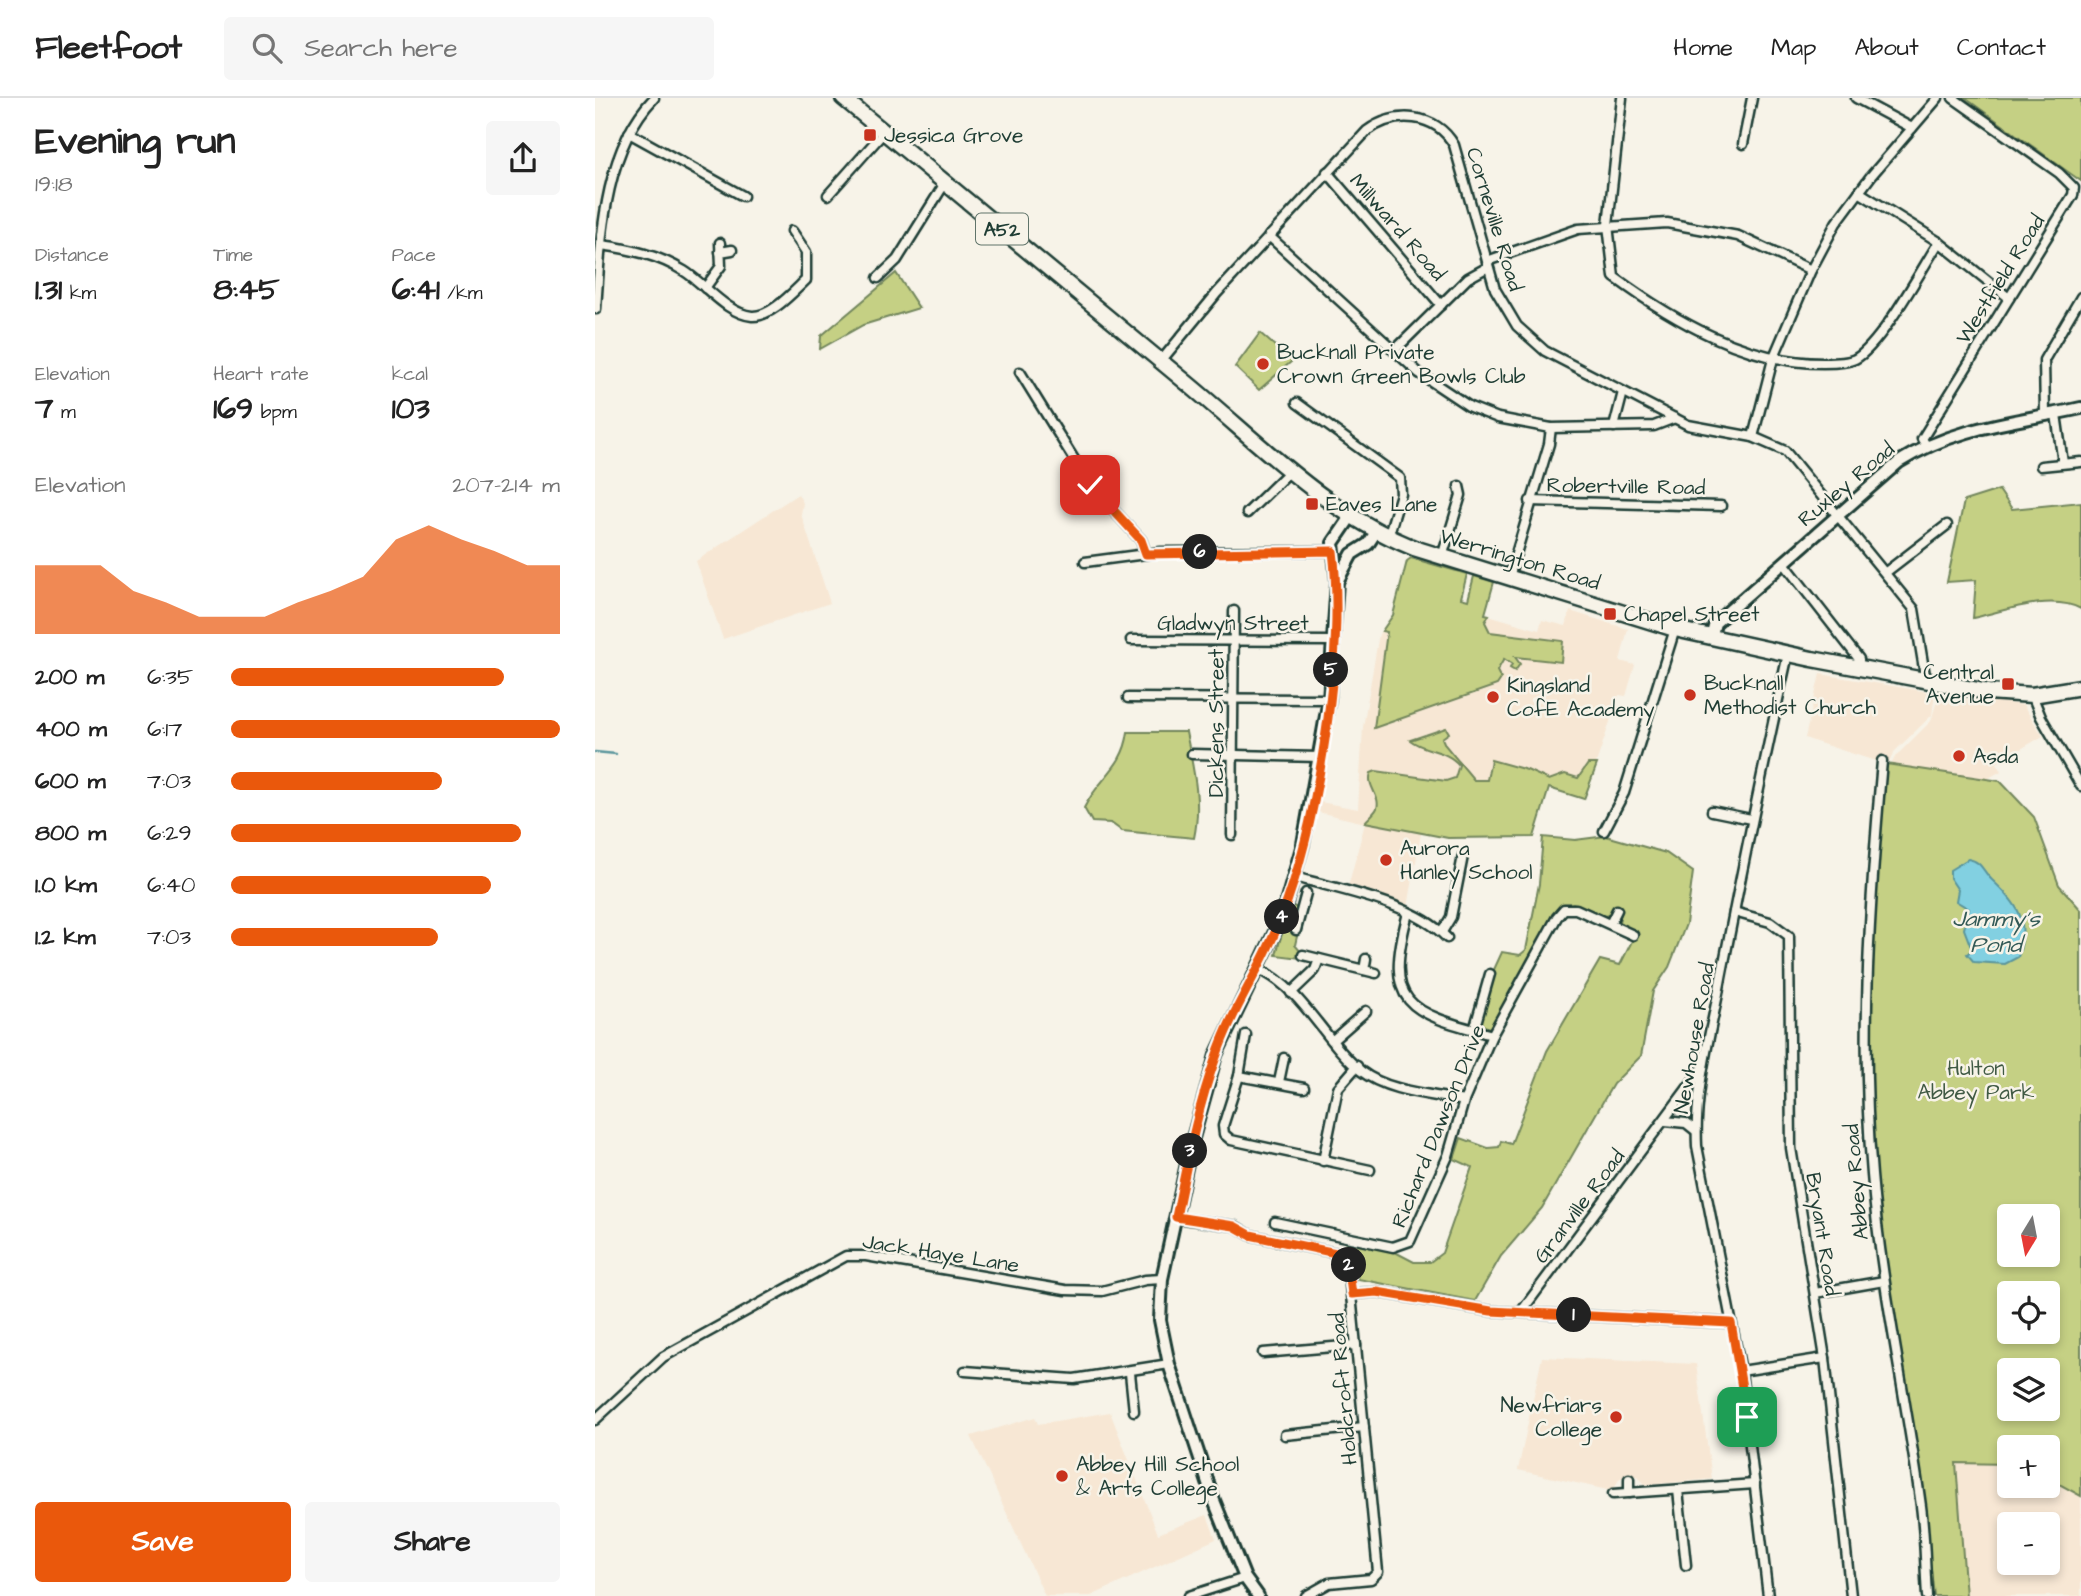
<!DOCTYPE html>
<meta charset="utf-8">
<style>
body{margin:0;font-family:"Architects Daughter",sans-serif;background:#f6f6f6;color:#222;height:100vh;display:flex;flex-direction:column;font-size:26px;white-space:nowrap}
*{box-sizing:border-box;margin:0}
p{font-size:23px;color:#767676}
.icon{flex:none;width:38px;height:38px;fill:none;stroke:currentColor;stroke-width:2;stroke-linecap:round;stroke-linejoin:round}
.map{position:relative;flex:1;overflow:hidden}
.drawer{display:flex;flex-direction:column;background:#fff;width:595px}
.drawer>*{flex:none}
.needle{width:46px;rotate:190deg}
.buttons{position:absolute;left:1402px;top:1106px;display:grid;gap:14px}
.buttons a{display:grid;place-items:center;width:63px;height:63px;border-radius:7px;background:#fff;box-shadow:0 4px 10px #0003;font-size:35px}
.pin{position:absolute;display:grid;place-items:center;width:60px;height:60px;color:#fff;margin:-30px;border-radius:14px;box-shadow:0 4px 10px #0006}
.km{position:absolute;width:35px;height:35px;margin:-18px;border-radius:50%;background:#222;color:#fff;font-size:19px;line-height:35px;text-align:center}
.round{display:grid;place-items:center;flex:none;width:74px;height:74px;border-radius:7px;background:#f6f6f6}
.overview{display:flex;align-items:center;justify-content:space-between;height:119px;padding:0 35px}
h1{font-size:38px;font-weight:700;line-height:52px}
.metrics{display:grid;grid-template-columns:repeat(3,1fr);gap:10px;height:119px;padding:7px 35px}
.metrics div{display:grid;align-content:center}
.metrics b{font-size:30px;font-weight:700}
.metrics small{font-size:19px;font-weight:400}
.metrics p{font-size:19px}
.chart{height:196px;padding:14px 35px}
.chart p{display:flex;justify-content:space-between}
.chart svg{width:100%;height:126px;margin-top:7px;fill:#ea580c;opacity:.7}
.cta{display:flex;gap:14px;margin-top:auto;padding:14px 35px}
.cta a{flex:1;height:80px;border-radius:7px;background:#ea580c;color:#fff;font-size:28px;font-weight:700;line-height:80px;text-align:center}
.cta a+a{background:#f6f6f6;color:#222}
ul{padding:0 35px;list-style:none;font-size:23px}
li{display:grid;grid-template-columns:112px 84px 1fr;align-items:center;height:52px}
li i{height:18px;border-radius:9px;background:#ea580c}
header{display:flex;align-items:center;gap:42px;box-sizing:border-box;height:98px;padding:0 35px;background:#fff;border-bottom:2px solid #e0e0e0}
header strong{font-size:33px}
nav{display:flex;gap:38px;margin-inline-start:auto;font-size:24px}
.search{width:490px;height:63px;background:#f6f6f6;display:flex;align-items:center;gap:18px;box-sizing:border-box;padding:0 24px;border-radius:7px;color:#767676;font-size:26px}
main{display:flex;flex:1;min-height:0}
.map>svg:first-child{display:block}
.built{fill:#f7e7d4;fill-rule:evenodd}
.green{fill:#c5d084;stroke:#72865c;stroke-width:2;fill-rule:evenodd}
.water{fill:#82d0e1;stroke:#5a959c;stroke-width:2}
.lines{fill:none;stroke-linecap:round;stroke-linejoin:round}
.stream{stroke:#5a959c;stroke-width:2.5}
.street-casing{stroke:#1f3d34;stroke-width:13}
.secondary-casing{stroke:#1f3d34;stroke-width:16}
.highway-casing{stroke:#1f3d34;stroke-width:19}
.street{stroke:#f7f3e8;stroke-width:8}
.secondary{stroke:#f7f3e8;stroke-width:10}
.highway{stroke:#f7f3e8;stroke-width:14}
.route-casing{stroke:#fff;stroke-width:14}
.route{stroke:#ea580c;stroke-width:9}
.poi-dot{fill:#c8321e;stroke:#f7f3e8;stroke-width:2.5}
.labels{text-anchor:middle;stroke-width:5;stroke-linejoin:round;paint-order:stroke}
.shield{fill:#f7f3e8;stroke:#60746a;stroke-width:2}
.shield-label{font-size:19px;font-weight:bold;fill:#1f3d34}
.poi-label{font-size:21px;fill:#1f3d34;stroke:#f7f3e8;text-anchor:start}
.street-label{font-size:21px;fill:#1f3d34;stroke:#f7f3e8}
.park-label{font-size:21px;fill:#405a44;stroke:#f7f3e8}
.water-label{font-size:23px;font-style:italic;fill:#335a57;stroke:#f7f3e8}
</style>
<header>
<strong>Fleetfoot</strong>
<div class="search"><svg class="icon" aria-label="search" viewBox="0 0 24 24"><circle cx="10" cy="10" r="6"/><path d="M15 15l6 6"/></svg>Search here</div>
<nav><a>Home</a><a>Map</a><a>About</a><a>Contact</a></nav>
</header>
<main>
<section class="drawer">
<div class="overview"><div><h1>Evening run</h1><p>19:18</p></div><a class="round"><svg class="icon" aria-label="share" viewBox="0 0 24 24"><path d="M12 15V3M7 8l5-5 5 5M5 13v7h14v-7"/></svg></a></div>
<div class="metrics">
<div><p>Distance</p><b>1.31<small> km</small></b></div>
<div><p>Time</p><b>8:45</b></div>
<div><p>Pace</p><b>6:41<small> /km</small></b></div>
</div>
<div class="metrics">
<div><p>Elevation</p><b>7<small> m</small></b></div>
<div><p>Heart rate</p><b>169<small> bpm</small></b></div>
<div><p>kcal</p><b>103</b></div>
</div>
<div class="chart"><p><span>Elevation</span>207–214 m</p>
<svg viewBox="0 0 160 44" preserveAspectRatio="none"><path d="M0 44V20L10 20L20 20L30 29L40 33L50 38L60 38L70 38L80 33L90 29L100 24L110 11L120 6L130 11L140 15L150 20L160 20V44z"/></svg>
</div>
<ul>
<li><b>200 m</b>6:35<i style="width:83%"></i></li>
<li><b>400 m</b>6:17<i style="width:100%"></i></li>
<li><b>600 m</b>7:03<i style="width:64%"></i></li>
<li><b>800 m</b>6:29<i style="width:88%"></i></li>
<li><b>1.0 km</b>6:40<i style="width:79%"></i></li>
<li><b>1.2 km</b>7:03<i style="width:63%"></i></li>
</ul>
<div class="cta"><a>Save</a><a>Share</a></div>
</section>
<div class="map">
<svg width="1486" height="1498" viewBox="0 0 1486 1498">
<rect width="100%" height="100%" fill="#f7f3e8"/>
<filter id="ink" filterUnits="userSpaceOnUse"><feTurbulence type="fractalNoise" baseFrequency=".0143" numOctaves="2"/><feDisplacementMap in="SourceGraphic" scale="14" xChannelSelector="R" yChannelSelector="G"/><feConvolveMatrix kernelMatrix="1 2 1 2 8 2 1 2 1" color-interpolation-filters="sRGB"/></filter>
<g filter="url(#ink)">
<!-- built -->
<g class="built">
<polygon points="203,396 208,405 206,416 235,505 128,541 101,463"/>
<polygon points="816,460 872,476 866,500 873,502 879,478 899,484 890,516 944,532 947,522 971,528 975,513 1033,531 1025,563 1040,567 1031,598 1024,597 989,701 954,690 939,739 853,740 826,735 813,809 753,789 770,725 723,714 725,704 763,711 768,629 784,536 798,517 812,463"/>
<polygon points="1225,576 1340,595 1337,617 1299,654 1293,667 1221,644 1210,640"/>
<polygon points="1344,596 1428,607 1448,638 1402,665 1406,673 1392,681 1296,667 1300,659 1336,623"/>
<polygon points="947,1259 1101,1266 1117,1381 1051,1387 1042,1378 1025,1380 1017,1393 923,1372"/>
<polygon points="515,1314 563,1436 612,1417 621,1441 496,1498 450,1498 376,1338 440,1319 443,1326"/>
<path d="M1361,1365l53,1v22h38l1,-8 33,18v100h-115zM1414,1426h38v39h-38z"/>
</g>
<!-- green -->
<g class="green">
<polygon points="1370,0 1486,0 1486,83 1476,76"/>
<polygon points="301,175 324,210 268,227 225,251 226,238"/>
<polygon points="665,235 697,263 664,292 640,269"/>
<path d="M1404,392l13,19 69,-7v107c-30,-16 -77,2 -108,9l3,-38 -29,2 17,-81z"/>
<polygon points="816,460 872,476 866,500 873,502 879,478 899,484 890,516 894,517 890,524 895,534 968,543 966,564 920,559 925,566 920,573 915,570 917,566 909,561 902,573 906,581 902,587 779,630 792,534 787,533 798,517 812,463"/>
<path d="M851,630l3,5 -7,5 3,7 29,35h13l4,-20 36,10 22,10 16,-6 13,4 10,-14h9l-13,35 -35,-11 -15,49 -86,1 -83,-16c4,-5 9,-8 12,-14 4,-12 -11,-22 -6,-35l5,-2 70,10 9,-3 4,-13c-13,-16 -34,-13 -49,-25z"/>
<path d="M533,634h58c7,36 16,69 8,106l-72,-7 -11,-8 -19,-1 -8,-14c15,-31 39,-39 44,-76z"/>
<path d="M1291,666l114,17 34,36 25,68 22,25v586l-33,-18 -1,-31h-38v17l-53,-1 10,133h-32c-15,-140 -47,-279 -59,-419 -11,-138 -3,-276 11,-413zM1414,1118h38v39h-38zM1414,1195h38v39h-38zM1414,1272h38v39h-38z"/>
<polygon points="1011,738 1071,755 1098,774 1091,826 1074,869 1058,893 1046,958 1018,986 947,1110 906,1158 880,1203 763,1181 760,1162 749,1143 800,1154 819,1164 835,1164 847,1155 877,1069 859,1061 866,1040 893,1050 904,1049 906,1043 916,1046 952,953 1005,862 1025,867 1037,843 1040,842 1043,835 1024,824 1027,810 1020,807 1014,817 1009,818 978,805 966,809 898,926 894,930 887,927 885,923 896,878 907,854 925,857 931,852 944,786 948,739 980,742"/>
<polygon points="695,806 702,810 698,832 703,834 700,847 706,854 705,860 681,857"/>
</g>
<!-- water -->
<path class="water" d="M1373,761c14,2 15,13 24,21 26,24 38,40 26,77l-13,7 -31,-2 -7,-8 5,-4 -8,-21 5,-20 -13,-8 2,-11 -8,-12v-8z"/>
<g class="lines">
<!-- stream -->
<polyline class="stream" points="0,654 21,656"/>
<!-- street casing -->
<g class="street-casing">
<g id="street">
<path d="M1027,0l-14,127 6,52c60,44 133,86 209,86 9,0 24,0 32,-4 26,-14 66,-89 84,-117"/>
<polyline points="1261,0 1317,30"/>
<polyline points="34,35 148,98"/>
<polyline points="1148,46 1157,0"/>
<polyline points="732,74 846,207"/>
<polyline points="1264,94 1344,144 1414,200"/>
<polyline points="233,97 289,34"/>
<polyline points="674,138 824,275 875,309 903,320 956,330 1059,328 1080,320"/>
<path d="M6,147c29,4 57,10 83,26 20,12 43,43 68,45 19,1 41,-24 54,-36v-28l-14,-21"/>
<polyline points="125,154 137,152"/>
<polyline points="892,163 983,131 1072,125 1143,138 1216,172"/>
<polyline points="283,180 302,162 350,85"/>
<polyline points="110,190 126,168 125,145"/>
<path d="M1,211c5,-69 7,-158 58,-211"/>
<polyline points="799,253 873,180 893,169"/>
<path d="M566,263l56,-68 150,-162c28,-21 69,-18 87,14l41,144 22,37 28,25 143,74 65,12 32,14 129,158 12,72"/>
<polyline points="425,274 495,387 546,442 551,456"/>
<polyline points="702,305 805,380 806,396 793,439"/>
<polyline points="1450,316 1449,262 1486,199"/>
<polyline points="1461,316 1468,365"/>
<polyline points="1019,329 1028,294"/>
<polyline points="1158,339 1178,261 1216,172 1241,125 1276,78 1343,0"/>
<polyline points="1331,347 1327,341 1478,97 1479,90 1464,75 1358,0"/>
<polyline points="1446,368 1486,364"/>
<polyline points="935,403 1126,408"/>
<polyline points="652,415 694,374"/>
<polyline points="847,459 866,397 864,388"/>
<polyline points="490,464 566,454 738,453"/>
<polyline points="1189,465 1264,561 1264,571"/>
<polyline points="1291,474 1352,427"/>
<polyline points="914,479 954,346 956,330"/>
<polyline points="536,542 739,543"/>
<polyline points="1437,597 1446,619 1486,688"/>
<polyline points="533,600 734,601"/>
<polyline points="597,656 726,659"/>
<path d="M1287,663c-12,138 -22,276 -10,414 9,111 34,220 49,331 4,30 4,60 6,90"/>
<polyline points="1117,713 1156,721"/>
<polyline points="1009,733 1029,695 1080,531"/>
<polyline points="637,737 639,513"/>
<path d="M700,779c46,13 119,26 152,61"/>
<polyline points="1139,814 1175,824 1194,838 1196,1050 1230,1260 1256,1498"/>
<path d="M813,815c-25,93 0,99 84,122"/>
<polyline points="1015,826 1022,812"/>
<polyline points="701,832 711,795"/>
<polyline points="847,834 856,819 868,758"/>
<polyline points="708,857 781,875"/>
<path d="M664,871c44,20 65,72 102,102 27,21 70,23 103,30"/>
<polyline points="769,872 771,861"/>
<polyline points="696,895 720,872 724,861"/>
<polyline points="879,932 895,876"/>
<polyline points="651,937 644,978 628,1028 629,1036 636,1042 775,1072"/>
<polyline points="738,942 771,913"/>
<polyline points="644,978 709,990"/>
<polyline points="684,984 689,960"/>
<polyline points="1070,1023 1091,1025 1101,1033"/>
<polyline points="728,1063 743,990 762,968"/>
<polyline points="581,1120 640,1128 655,1137 741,1155 753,1166 783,1474 776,1481 734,1485 711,1498"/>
<polyline points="680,1124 798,1149 815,1143 853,1058 869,1003 897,937 962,819 969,811 981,811 1038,837"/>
<polyline points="1220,1195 1289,1183"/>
<polyline points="757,1196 782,1194 896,1213 1136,1225"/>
<polyline points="926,1214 1106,972"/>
<polyline points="668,1255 761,1247"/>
<polyline points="370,1273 479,1281 574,1266"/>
<polyline points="1146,1273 1230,1260"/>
<polyline points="535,1275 539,1313"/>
<polyline points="0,1322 68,1259 251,1158 271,1158 470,1192 507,1193 550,1182 567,1181"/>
<polyline points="690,1337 769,1329"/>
<polyline points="1034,1381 1034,1395"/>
<polyline points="1083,1392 1091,1467"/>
<polyline points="1018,1396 1160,1386"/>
<polyline points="594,1498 650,1480"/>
<path d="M1173,1498l-27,-225 -44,-225c-3,-57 14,-112 24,-168 21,-108 43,-216 67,-324"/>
</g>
</g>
<!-- secondary casing -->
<g class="secondary-casing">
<g id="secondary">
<polyline points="743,482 757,456 773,446 781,434"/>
<path d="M1116,540l4,-15 184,-161c57,-36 118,-40 182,-54"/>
<polyline points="663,1498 650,1480 618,1400 574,1266 565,1222 567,1181 596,1047 621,957 687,819 708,746 734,601 742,484 738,445 755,420"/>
</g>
</g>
<!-- highway casing -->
<g class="highway-casing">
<path id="highway" d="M248,0c114,95 229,190 344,285 75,62 136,128 227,165l261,81 137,30 176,33 44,3 49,-8"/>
</g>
<!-- street -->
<use href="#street" class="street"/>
<!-- secondary -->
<use href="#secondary" class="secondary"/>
<!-- highway -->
<use href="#highway" class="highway"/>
</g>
</g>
<g class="lines" filter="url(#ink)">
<!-- route casing -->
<g class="route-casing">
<path id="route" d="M495,387l51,55 5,14 187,-3c12,101 -15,272 -52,367 -18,48 -49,91 -65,139 -19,52 -29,107 -40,160l58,9 16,9 86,18 12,11 4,30 25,-2 114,19 240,12 16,94"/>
</g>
<!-- route -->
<use href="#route" class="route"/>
</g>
<!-- markers -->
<g class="poi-dot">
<rect x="268" y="30" width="14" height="14" rx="3.5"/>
<circle cx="668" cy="266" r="7"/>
<rect x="710" y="399" width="14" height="14" rx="3.5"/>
<rect x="1008" y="509" width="14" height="14" rx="3.5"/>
<rect x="1406" y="579" width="14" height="14" rx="3.5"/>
<circle cx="1095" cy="597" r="7"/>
<circle cx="898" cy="599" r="7"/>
<circle cx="1364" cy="658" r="7"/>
<circle cx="791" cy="762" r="7"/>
<circle cx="1021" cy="1319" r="7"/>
<circle cx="467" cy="1378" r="7"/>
</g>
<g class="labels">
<!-- shield labels -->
<rect class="shield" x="381" y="115.5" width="52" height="31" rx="5"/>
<g class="shield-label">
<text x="407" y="138">A52</text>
</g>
<!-- poi labels -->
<g class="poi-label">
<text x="289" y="44">Jessica Grove</text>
<text x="682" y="261">Bucknall Private<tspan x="682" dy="24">Crown Green Bowls Club</tspan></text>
<text x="731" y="413">Eaves Lane</text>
<text x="1029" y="523">Chapel Street</text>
<text x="1399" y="581" text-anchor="end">Central<tspan x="1399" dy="24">Avenue</tspan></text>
<text x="1109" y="592">Bucknall<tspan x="1109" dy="24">Methodist Church</tspan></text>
<text x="912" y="594">Kingsland<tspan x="912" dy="24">CofE Academy</tspan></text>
<text x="1378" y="665">Asda</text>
<text x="805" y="757">Aurora<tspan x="805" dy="24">Hanley School</tspan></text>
<text x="1007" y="1314" text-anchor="end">Newfriars<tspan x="1007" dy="24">College</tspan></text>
<text x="481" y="1373">Abbey Hill School<tspan x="481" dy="24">&amp; Arts College</tspan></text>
</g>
<!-- street labels -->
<g class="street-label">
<text transform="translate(900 121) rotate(73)" y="7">Corneville Road</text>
<text transform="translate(803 129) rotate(49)" y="7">Millward Road</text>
<text transform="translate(1405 181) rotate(-58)" y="7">Westfield Road</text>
<text transform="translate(1251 386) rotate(-40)" y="7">Ruxley Road</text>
<text transform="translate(1031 388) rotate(1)" y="7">Robertville Road</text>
<text transform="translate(925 461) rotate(17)" y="7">Werrington Road</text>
<text x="638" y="532">Gladwyn Street</text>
<text transform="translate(621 625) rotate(-90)" y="7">Dickens Street</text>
<text transform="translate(1099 940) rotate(-80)" y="7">Newhouse Road</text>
<text transform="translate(843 1028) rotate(-68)" y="7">Richard Dawson Drive</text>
<text transform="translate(1261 1084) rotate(-95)" y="7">Abbey Road</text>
<text transform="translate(984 1108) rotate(-53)" y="7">Granville Road</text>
<text transform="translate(1228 1136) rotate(81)" y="7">Bryant Road</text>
<text transform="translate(346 1155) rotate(9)" y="7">Jack Haye Lane</text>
<text transform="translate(748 1291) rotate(-95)" y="7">Holdcroft Road</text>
</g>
<!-- park labels -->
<g class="park-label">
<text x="1381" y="977">Hulton<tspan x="1381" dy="24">Abbey Park</tspan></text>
</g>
<!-- water labels -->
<g class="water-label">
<text x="1401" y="828">Jammy's<tspan x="1401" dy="26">Pond</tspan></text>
</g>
</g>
</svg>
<div class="buttons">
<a><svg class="needle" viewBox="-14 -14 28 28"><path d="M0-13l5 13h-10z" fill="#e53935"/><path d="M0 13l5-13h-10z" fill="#767676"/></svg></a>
<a><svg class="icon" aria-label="locate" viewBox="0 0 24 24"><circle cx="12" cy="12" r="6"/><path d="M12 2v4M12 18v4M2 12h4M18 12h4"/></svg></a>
<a><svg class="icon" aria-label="layers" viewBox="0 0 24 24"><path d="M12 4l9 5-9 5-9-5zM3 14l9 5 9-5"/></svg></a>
<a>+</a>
<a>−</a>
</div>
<div class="pin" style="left:1152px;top:1319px;background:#1e9e55"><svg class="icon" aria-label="arrive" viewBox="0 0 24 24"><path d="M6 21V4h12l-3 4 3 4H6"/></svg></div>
<div class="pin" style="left:495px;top:387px;background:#d93025"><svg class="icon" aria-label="check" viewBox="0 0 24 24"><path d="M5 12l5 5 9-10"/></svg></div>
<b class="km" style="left:979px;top:1217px">1</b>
<b class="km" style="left:754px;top:1167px">2</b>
<b class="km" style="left:595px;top:1053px">3</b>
<b class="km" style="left:687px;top:819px">4</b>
<b class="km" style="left:736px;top:572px">5</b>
<b class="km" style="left:605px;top:454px">6</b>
</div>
</main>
